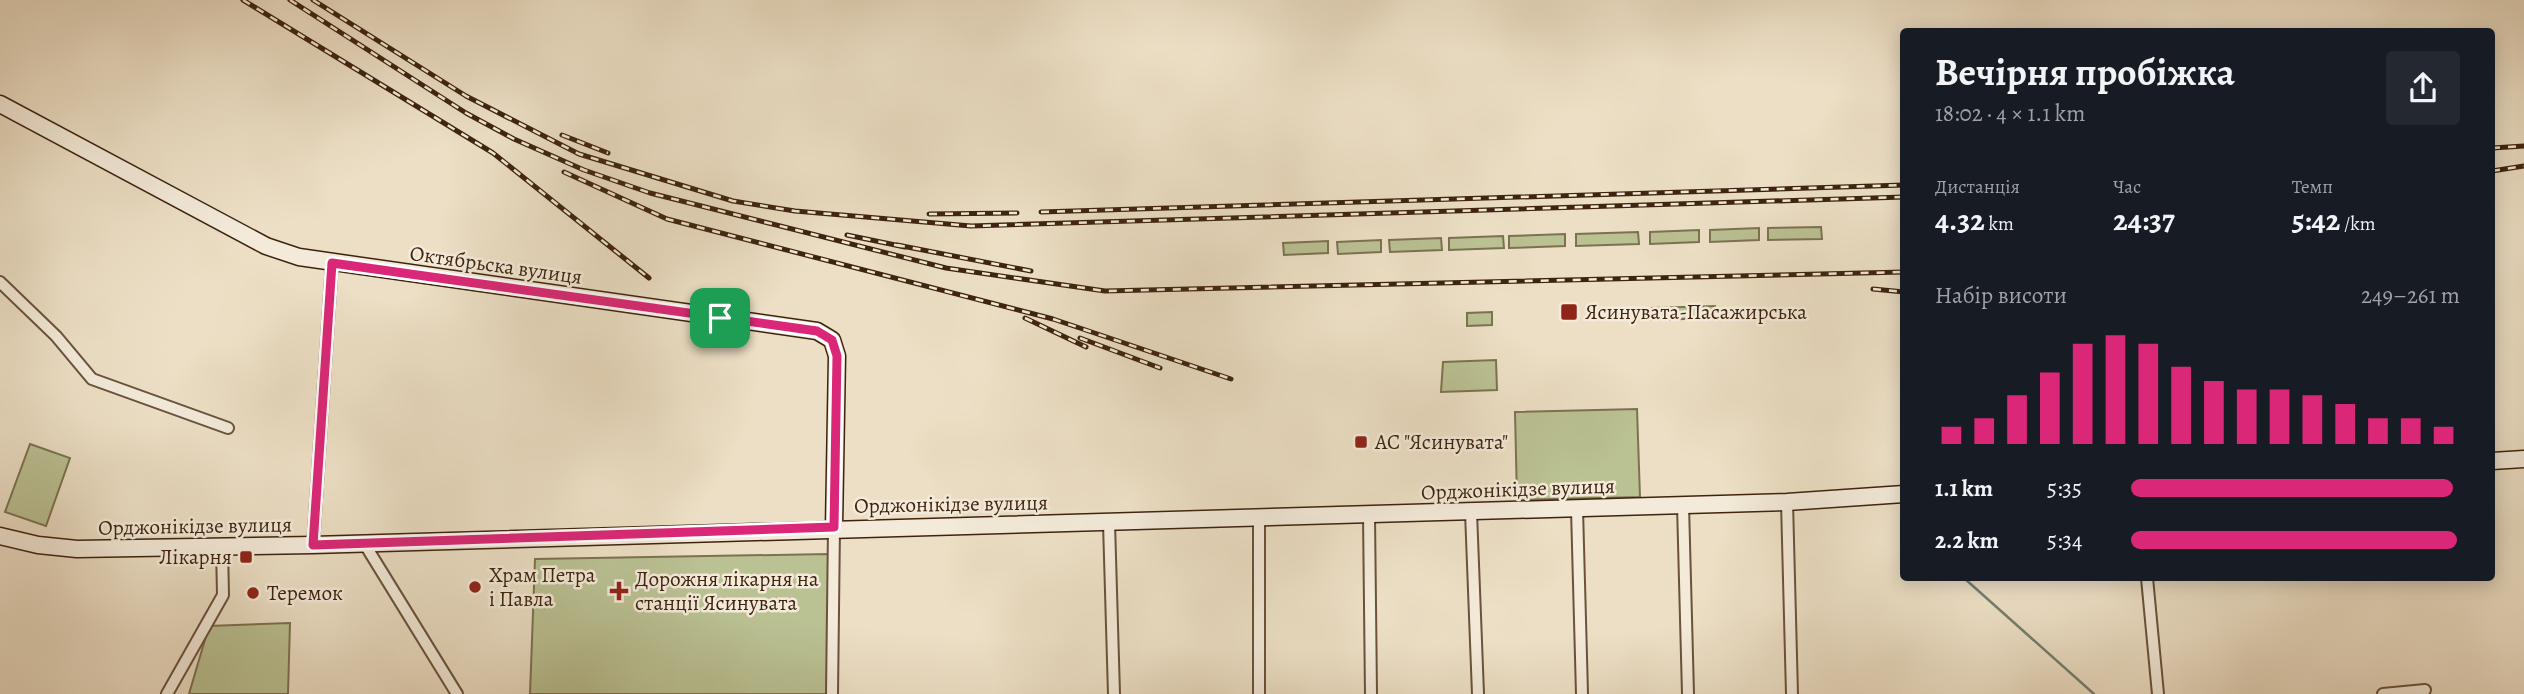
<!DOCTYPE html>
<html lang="uk">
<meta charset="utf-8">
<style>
body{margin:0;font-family:Alegreya,serif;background:#242831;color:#f1f3f6;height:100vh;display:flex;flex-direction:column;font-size:26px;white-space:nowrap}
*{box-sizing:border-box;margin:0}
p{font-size:23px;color:#9ea1a6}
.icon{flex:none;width:38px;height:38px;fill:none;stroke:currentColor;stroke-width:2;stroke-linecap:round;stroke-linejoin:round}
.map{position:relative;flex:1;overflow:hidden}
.sheet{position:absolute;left:1900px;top:28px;width:595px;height:553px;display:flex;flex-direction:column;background:#171b24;border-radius:7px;box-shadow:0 4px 18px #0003}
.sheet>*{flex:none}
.pin{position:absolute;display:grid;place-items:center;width:60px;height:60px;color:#fff;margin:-30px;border-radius:14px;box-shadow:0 4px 10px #0006}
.round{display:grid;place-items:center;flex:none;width:74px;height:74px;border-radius:7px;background:#242831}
.overview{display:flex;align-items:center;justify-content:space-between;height:119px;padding:0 35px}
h1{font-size:38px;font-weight:600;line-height:52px}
.metrics{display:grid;grid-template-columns:repeat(3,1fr);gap:10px;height:119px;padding:7px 35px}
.metrics div{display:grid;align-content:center}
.metrics b{font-size:30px;font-weight:600}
.metrics small{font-size:19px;font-weight:400}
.metrics p{font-size:19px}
.chart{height:196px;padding:14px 35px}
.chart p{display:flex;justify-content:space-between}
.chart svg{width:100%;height:126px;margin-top:7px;stroke:#db2777;stroke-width:6}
ul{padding:0 35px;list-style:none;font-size:23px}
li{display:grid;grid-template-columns:112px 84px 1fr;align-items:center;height:52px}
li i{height:18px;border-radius:9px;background:#db2777}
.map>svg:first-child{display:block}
.green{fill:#bac193;stroke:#7c7251;stroke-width:2}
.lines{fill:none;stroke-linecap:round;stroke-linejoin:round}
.stream{stroke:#757f70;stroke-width:2.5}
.street-casing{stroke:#6a523c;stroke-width:14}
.secondary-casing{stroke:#3e230f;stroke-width:19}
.street{stroke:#f3ead9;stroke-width:10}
.secondary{stroke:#f3ead9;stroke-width:16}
.rail-casing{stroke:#3e230f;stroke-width:5}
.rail{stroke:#f3ead9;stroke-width:2.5;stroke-dasharray:8;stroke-linecap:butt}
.route-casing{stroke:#fff;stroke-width:14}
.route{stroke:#db2777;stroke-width:9}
.poi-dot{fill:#8f2418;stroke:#f3ead9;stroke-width:2.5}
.labels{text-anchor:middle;stroke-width:5;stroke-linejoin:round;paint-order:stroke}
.street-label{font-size:21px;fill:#3e230f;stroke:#f3ead9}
.poi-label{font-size:21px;fill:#3e230f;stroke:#f3ead9;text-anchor:start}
</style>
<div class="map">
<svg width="2524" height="694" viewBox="0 0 2524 694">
<rect width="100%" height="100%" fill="#ecdfc5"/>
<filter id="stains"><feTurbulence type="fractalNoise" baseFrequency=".00286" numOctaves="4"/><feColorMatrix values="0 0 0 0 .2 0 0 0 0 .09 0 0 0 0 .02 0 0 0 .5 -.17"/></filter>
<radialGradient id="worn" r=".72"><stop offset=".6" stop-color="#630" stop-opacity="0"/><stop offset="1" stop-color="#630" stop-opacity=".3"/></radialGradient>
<!-- green -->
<g class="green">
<polygon points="1821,227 1822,239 1768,240 1768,228"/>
<polygon points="1759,228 1759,240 1710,242 1710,230"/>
<polygon points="1699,230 1699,242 1650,244 1650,232"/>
<polygon points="1638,232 1639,244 1576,246 1576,234"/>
<polygon points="1565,234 1565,246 1509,248 1509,236"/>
<polygon points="1503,236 1504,248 1449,250 1449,238"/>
<polygon points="1441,238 1442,250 1390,252 1389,240"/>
<polygon points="1381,240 1381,252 1338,254 1337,242"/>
<polygon points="1328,241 1328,253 1284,255 1283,243"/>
<polygon points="1715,306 1715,318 1652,320 1652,308"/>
<polygon points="1492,312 1492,325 1467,326 1467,313"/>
<polygon points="1496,360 1497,390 1441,392 1443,362"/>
<polygon points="1637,409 1640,497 1517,500 1515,412"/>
<polygon points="30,444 70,458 46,526 5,512"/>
<polygon points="828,554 828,694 530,694 535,559"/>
<polygon points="290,623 288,694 189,694 209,626"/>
</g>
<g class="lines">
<!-- stream -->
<polyline class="stream" points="1964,578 2094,694"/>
<!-- street casing -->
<g class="street-casing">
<g id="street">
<polyline points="0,282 56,336 92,379 228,428"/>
<polyline points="1787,502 1792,694"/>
<polyline points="1683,505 1688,694"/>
<polyline points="1577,509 1582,694"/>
<polyline points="1471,512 1478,694"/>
<polyline points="1369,515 1371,694"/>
<polyline points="1109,523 1114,694"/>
<polyline points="364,543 457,694"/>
<polyline points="313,545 332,263"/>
<polyline points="2147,578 2158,694"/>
<polyline points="167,694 223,595 222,547"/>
<polyline points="832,694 834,527"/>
<polyline points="1259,694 1259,518"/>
<polyline points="2383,694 2425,690"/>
</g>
</g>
<!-- secondary casing -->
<g class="secondary-casing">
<g id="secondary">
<polyline points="0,104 266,246 299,257 817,331 832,340 837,356 834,527"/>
<polyline points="2492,461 2524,459"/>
<polyline points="0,536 38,545 77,549 313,545 1787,502 1904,494"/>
</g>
</g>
<!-- street -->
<use href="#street" class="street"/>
<!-- secondary -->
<use href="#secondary" class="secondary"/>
<!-- rail casing -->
<g class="rail-casing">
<g id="rail">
<polyline points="243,0 493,153 649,278"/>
<polyline points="290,0 466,113 514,139 584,170 650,193 946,268 1105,291 1904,272"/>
<polyline points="313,0 466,96 579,154 733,201 795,211 971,226 1904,197"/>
<polyline points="562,135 608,153"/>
<polyline points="2492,148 2524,146"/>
<polyline points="2492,171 2524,166"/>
<polyline points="564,172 667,219 1053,319 1231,379"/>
<polyline points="1041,212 1904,185"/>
<polyline points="929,214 1017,213"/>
<polyline points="847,235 905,247"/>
<polyline points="897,245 1031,271"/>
<polyline points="1873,289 1904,292"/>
<polyline points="1025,318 1086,347"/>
<polyline points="1080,338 1160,368"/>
</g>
</g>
<!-- rail -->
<use href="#rail" class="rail"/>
</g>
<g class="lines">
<!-- route casing -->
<g class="route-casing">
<polygon id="route" points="332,263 817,331 832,340 837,356 834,527 313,545"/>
</g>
<!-- route -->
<use href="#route" class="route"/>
</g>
<!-- markers -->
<g class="poi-dot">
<rect x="1560" y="303" width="18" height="18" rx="3.5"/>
<rect x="1354" y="435" width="14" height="14" rx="3.5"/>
<rect x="239" y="550" width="14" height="14" rx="3.5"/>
<circle cx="475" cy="587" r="7"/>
<path d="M615.5 580.5h7v7h7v7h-7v7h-7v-7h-7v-7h7z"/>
<circle cx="253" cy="593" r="7"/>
</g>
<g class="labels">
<!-- street labels -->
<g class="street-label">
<text transform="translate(496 265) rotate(8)" y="7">Октябрьска вулиця</text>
<text transform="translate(1518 489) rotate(-2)" y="7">Орджонікідзе вулиця</text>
<text transform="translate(951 504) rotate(-1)" y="7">Орджонікідзе вулиця</text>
<text transform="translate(195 526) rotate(-1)" y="7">Орджонікідзе вулиця</text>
</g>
<!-- poi labels -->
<g class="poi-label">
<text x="1585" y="319">Ясинувата-Пасажирська</text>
<text x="1375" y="449">АС "Ясинувата"</text>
<text x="232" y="564" text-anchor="end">Лікарня</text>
<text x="489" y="582">Храм Петра<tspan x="489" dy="24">і Павла</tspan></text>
<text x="635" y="586">Дорожня лікарня на<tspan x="635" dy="24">станції Ясинувата</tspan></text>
<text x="267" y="600">Теремок</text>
</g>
</g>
<rect width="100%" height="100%" filter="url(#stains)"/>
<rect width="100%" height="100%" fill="url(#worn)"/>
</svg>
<div class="pin" style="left:720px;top:318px;background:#1e9e55"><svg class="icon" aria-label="arrive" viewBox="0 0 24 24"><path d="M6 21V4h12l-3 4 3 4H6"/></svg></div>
<section class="sheet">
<div class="overview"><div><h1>Вечірня пробіжка</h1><p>18:02 · 4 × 1.1 km</p></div><a class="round"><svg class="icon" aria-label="share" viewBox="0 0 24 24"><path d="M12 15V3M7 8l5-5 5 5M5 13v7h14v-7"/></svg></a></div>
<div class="metrics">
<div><p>Дистанція</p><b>4.32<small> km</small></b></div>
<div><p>Час</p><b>24:37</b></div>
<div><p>Темп</p><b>5:42<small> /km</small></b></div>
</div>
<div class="chart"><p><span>Набір висоти</span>249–261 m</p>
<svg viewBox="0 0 160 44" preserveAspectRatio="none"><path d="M5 44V38M15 44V35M25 44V27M35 44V19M45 44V9M55 44V6M65 44V9M75 44V17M85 44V22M95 44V25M105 44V25M115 44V27M125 44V30M135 44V35M145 44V35M155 44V38"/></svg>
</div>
<ul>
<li><b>1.1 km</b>5:35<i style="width:98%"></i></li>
<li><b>2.2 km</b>5:34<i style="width:99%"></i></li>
</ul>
</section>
</div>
